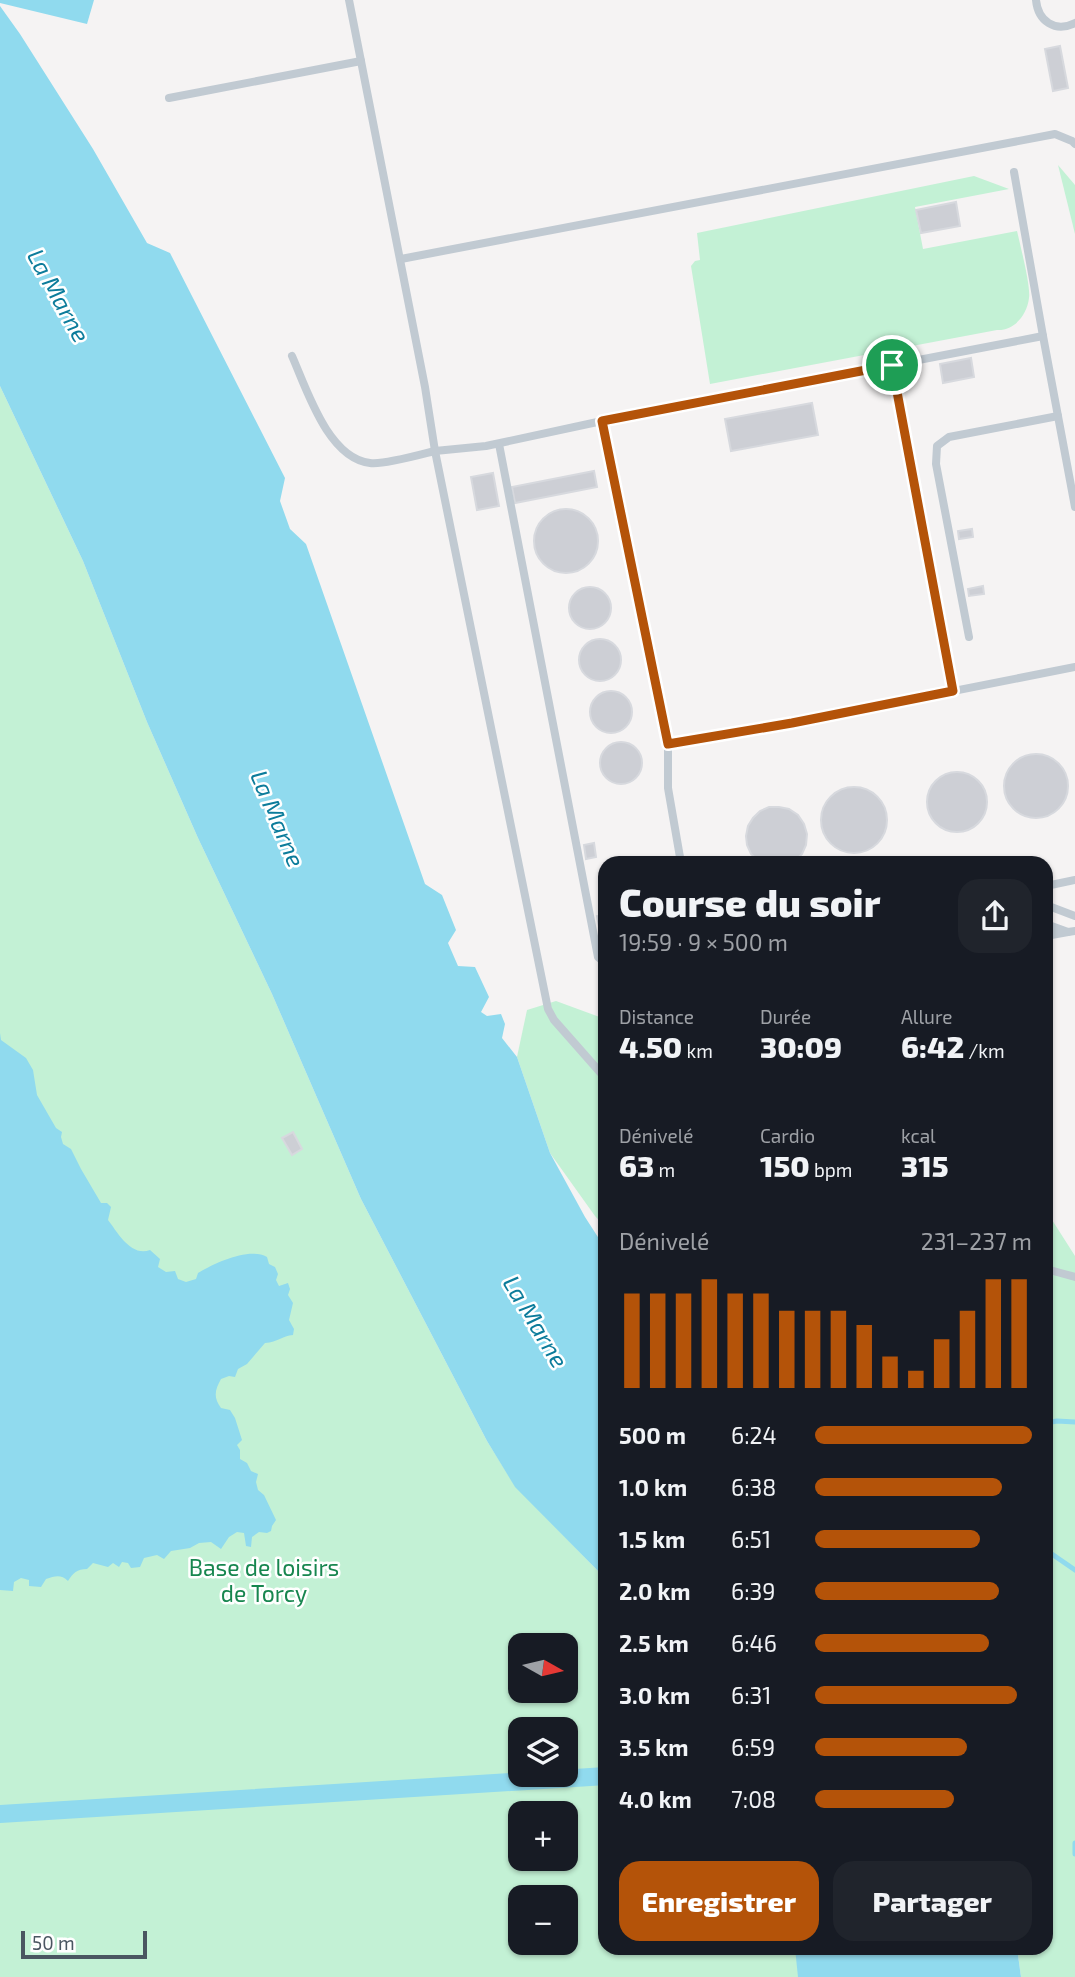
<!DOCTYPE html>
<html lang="fr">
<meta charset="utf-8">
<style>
body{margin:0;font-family:"Exo 2",sans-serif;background:#20242c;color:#f1f3f6;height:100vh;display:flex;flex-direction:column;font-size:26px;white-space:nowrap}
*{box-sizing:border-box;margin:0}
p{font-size:23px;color:#9ea1a6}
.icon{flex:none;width:38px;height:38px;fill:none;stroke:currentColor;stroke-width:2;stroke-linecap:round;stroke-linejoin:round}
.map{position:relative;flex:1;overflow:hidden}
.sheet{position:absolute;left:598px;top:856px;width:455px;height:1099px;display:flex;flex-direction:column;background:#171b24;border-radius:21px;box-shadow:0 2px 5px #0004}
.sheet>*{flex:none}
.needle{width:46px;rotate:98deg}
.tools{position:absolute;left:508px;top:1633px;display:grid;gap:14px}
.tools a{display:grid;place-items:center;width:70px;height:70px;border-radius:14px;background:#171b24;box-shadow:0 2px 5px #0004;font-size:35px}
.scale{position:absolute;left:21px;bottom:18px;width:126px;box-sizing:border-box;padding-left:7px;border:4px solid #4a5661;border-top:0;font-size:19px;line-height:24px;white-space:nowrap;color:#4a5661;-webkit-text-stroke:5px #fff;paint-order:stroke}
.pin{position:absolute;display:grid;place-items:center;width:60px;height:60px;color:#fff;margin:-30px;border:4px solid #fff;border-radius:50%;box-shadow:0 2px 7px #0007}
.round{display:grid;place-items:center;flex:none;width:74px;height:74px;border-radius:21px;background:#20242c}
.overview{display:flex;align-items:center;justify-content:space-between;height:119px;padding:0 21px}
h1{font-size:38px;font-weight:800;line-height:52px}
.stats{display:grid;grid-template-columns:repeat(3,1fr);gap:10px;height:119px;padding:7px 21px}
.stats div{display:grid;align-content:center}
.stats b{font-size:30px;font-weight:800}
.stats small{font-size:19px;font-weight:400}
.stats p{font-size:19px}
.chart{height:196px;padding:14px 21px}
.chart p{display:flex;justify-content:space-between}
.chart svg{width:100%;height:126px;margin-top:7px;stroke:#b45309;stroke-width:6}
.action{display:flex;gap:14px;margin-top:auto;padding:14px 21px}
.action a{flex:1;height:80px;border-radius:21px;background:#b45309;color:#fff;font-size:28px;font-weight:800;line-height:80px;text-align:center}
.action a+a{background:#20242c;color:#f1f3f6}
ul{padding:0 21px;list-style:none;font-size:23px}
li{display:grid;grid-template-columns:112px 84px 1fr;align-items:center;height:52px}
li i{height:18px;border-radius:9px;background:#b45309}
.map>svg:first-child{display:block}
.green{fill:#c3f1d5;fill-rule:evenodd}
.water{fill:#90daee}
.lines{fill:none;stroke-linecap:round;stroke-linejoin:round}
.stream{stroke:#90daee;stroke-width:5}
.canal{stroke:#90daee;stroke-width:18}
.building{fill:#cdcfd5;stroke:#d7d9de;stroke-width:2}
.service{stroke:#c1cad2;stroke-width:8}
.route-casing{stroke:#fff;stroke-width:14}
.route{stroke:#b45309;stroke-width:9}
.labels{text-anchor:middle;stroke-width:5;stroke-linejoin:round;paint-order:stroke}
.park-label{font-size:23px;fill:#17864f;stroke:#fff}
.water-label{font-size:24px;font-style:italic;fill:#0c7c9b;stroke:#fff}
</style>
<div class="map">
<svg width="1075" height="1977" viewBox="0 0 1075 1977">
<rect width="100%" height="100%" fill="#f5f3f3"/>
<!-- green -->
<g class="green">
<polygon points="1058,165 1075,185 1075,234"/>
<path d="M974,176l35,13 -94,18 8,42 94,-18c3,13 14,56 12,67 -2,17 -15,33 -32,32l-287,54 -19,-118 4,-5 5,-1 -3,-27z"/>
<path d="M0,386l83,175 64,161 51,116 74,156 89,205 126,242 28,45 90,92 1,370h201l4,29h-811zM520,1645h45v45h-45zM520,1729h45v45h-45zM520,1813h45v45h-45zM520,1897h45v45h-45z"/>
<polygon points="556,1001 605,1019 605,1227 595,1216 550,1153 517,1057 527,1010"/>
<polygon points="1047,1212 1075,1256 1075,1977 1021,1977 1017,1948 1046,1948"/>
</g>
<!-- water -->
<g class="water">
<polygon points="0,0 94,0 87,24 0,3"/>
<polygon points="0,6 20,34 93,149 147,243 170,253 285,478 280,501 290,529 306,544 425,884 442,895 456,930 448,943 458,966 475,967 489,997 481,1012 487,1016 501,1014 505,1024 502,1038 517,1057 550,1153 585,1217 605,1248 605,1578 515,1487 487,1441 361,1199 272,994 198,838 147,722 83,561 0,386"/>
<path d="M0,1033l1,7 25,18 7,12 4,25 19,33 6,4 -1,5 2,7 8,5 10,20 20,34h6l4,4 -3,13c10,13 23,37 42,30l10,9 -2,8 8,5 9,-1 3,8 8,3 10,-3 2,-6c17,-10 51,-26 69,-16l2,7 6,3 3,7 -2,6 3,6 9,-3 2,6 -2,6 5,8 -4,17 5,9 -1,6c-11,1 -15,7 -28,8l-18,21 -9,5 -3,8 -6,-1 -8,3c-6,11 -8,18 0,29l9,2 5,8 7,22 -5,5 3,5v9l7,4 4,8 7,3 -2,8 2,8 6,5 12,25 -4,6 -1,5 -4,2 -8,-1 -7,5 -1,10 -5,-1 -2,-13 -7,-1 -8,5 -8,12 -10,-7 -12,1 -9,5 -19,3 -7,8 -7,-4 -13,3 -4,9 -9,1 -3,-5 -6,-1 -3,5 -6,-4 -5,4 -15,-4 -6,6c-10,0 -14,4 -19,12 -7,-7 -13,-5 -22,-2l-5,8 -12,-1v-6l-8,-2 -7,4 -1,9 -13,-1z"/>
<polygon points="1047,1501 1052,1524 1053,1569 1047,1574"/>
<polygon points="795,1948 1017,1948 1021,1977 798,1977"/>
</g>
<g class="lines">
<!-- stream -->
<g class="stream">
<polyline points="1046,1423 1057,1421 1075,1422"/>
<polyline points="1046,1550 1075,1570"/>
<polyline points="1075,1843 1075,1854"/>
</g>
<!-- canal -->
<polyline class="canal" points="0,1814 606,1776"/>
</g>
<!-- building -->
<g class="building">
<polygon points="1060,46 1068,88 1053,91 1045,49"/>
<polygon points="956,202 960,226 921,233 916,210"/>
<polygon points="971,358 974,377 943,383 940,364"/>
<polygon points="812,403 818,435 731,451 725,419"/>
<polygon points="594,471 597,487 515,503 512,487"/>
<polygon points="493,473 499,506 477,510 471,477"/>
<circle cx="566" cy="541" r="32"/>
<polygon points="972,529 973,537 959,539 958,531"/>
<polygon points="983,586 984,594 969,596 968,589"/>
<circle cx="590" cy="608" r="21"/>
<circle cx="600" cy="660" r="21"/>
<circle cx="611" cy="712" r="21"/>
<circle cx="621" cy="763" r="21"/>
<circle cx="1036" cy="786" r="32"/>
<circle cx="957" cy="802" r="30"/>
<circle cx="854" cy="820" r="33"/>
<polygon points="769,807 779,807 789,809 798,815 804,824 807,834 806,845 802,854 793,863 761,863 751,854 747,845 746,836 748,826 753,818 760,811"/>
<polygon points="594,843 596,857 586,859 584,845"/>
<polygon points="606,915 606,946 603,947 597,916"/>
<polygon points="293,1132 302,1149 292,1155 282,1138"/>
</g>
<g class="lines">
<!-- service -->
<g class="service">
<polyline points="349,0 425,387 435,451 486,446 602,421"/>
<path d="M1036,0c2,21 19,33 39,23"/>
<polyline points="169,98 361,61"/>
<polyline points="1014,172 1043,336"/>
<polyline points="401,259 1055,134 1072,141 1075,144"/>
<path d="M292,356c15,34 36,102 78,107 14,2 49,-8 65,-12l113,558 6,11 52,59"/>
<polyline points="892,365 953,691"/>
<polyline points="499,444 598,957 606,964"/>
<polyline points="969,637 936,464 937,446 949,437 1058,416"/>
<polyline points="668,744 602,421 1043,336 1075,507"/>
<polyline points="681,863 668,788 668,744 792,723 1075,667"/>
<polyline points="1046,886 1075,880"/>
<polyline points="1046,905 1075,916"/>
<polyline points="1046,924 1068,932 1075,931"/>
<polyline points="1046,936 1068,932"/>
<polyline points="1046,1269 1075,1277"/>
</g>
</g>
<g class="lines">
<!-- route casing -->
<g class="route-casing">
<polygon id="route" points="892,365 953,691 792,723 668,744 602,421"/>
</g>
<!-- route -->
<use href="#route" class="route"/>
</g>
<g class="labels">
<!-- park labels -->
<g class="park-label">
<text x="264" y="1576">Base de loisirs<tspan x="264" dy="26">de Torcy</tspan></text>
</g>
<!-- water labels -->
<g class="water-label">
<text transform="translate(58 296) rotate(61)" y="8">La Marne</text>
<text transform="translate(277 819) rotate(67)" y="8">La Marne</text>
<text transform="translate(535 1322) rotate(59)" y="8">La Marne</text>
</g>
</g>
</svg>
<div class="tools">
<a><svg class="needle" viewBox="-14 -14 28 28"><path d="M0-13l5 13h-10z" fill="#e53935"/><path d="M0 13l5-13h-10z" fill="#9ea1a6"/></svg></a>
<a><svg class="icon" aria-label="layers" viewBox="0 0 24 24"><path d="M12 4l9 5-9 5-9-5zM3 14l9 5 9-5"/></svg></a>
<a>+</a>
<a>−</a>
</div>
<div class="scale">50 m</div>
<div class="pin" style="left:892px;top:365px;background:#1e9e55"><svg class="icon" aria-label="arrive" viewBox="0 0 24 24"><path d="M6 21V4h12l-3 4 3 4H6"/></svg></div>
<section class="sheet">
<div class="overview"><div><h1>Course du soir</h1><p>19:59 · 9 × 500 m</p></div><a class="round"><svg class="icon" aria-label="share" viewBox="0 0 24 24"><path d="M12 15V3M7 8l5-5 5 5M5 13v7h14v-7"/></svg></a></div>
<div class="stats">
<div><p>Distance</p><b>4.50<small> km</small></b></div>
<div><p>Durée</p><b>30:09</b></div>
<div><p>Allure</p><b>6:42<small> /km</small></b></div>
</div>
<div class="stats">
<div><p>Dénivelé</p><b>63<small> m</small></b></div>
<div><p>Cardio</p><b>150<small> bpm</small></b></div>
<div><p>kcal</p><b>315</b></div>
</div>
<div class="chart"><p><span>Dénivelé</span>231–237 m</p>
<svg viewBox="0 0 160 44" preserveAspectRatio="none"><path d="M5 44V11M15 44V11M25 44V11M35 44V6M45 44V11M55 44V11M65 44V17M75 44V17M85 44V17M95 44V22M105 44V33M115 44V38M125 44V27M135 44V17M145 44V6M155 44V6"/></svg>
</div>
<ul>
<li><b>500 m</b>6:24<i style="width:100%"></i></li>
<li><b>1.0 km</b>6:38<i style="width:86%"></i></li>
<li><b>1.5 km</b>6:51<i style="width:76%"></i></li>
<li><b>2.0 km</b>6:39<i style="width:85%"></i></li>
<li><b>2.5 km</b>6:46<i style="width:80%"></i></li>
<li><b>3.0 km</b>6:31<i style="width:93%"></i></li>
<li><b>3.5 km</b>6:59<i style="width:70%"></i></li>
<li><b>4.0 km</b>7:08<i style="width:64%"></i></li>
</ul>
<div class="action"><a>Enregistrer</a><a>Partager</a></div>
</section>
</div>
